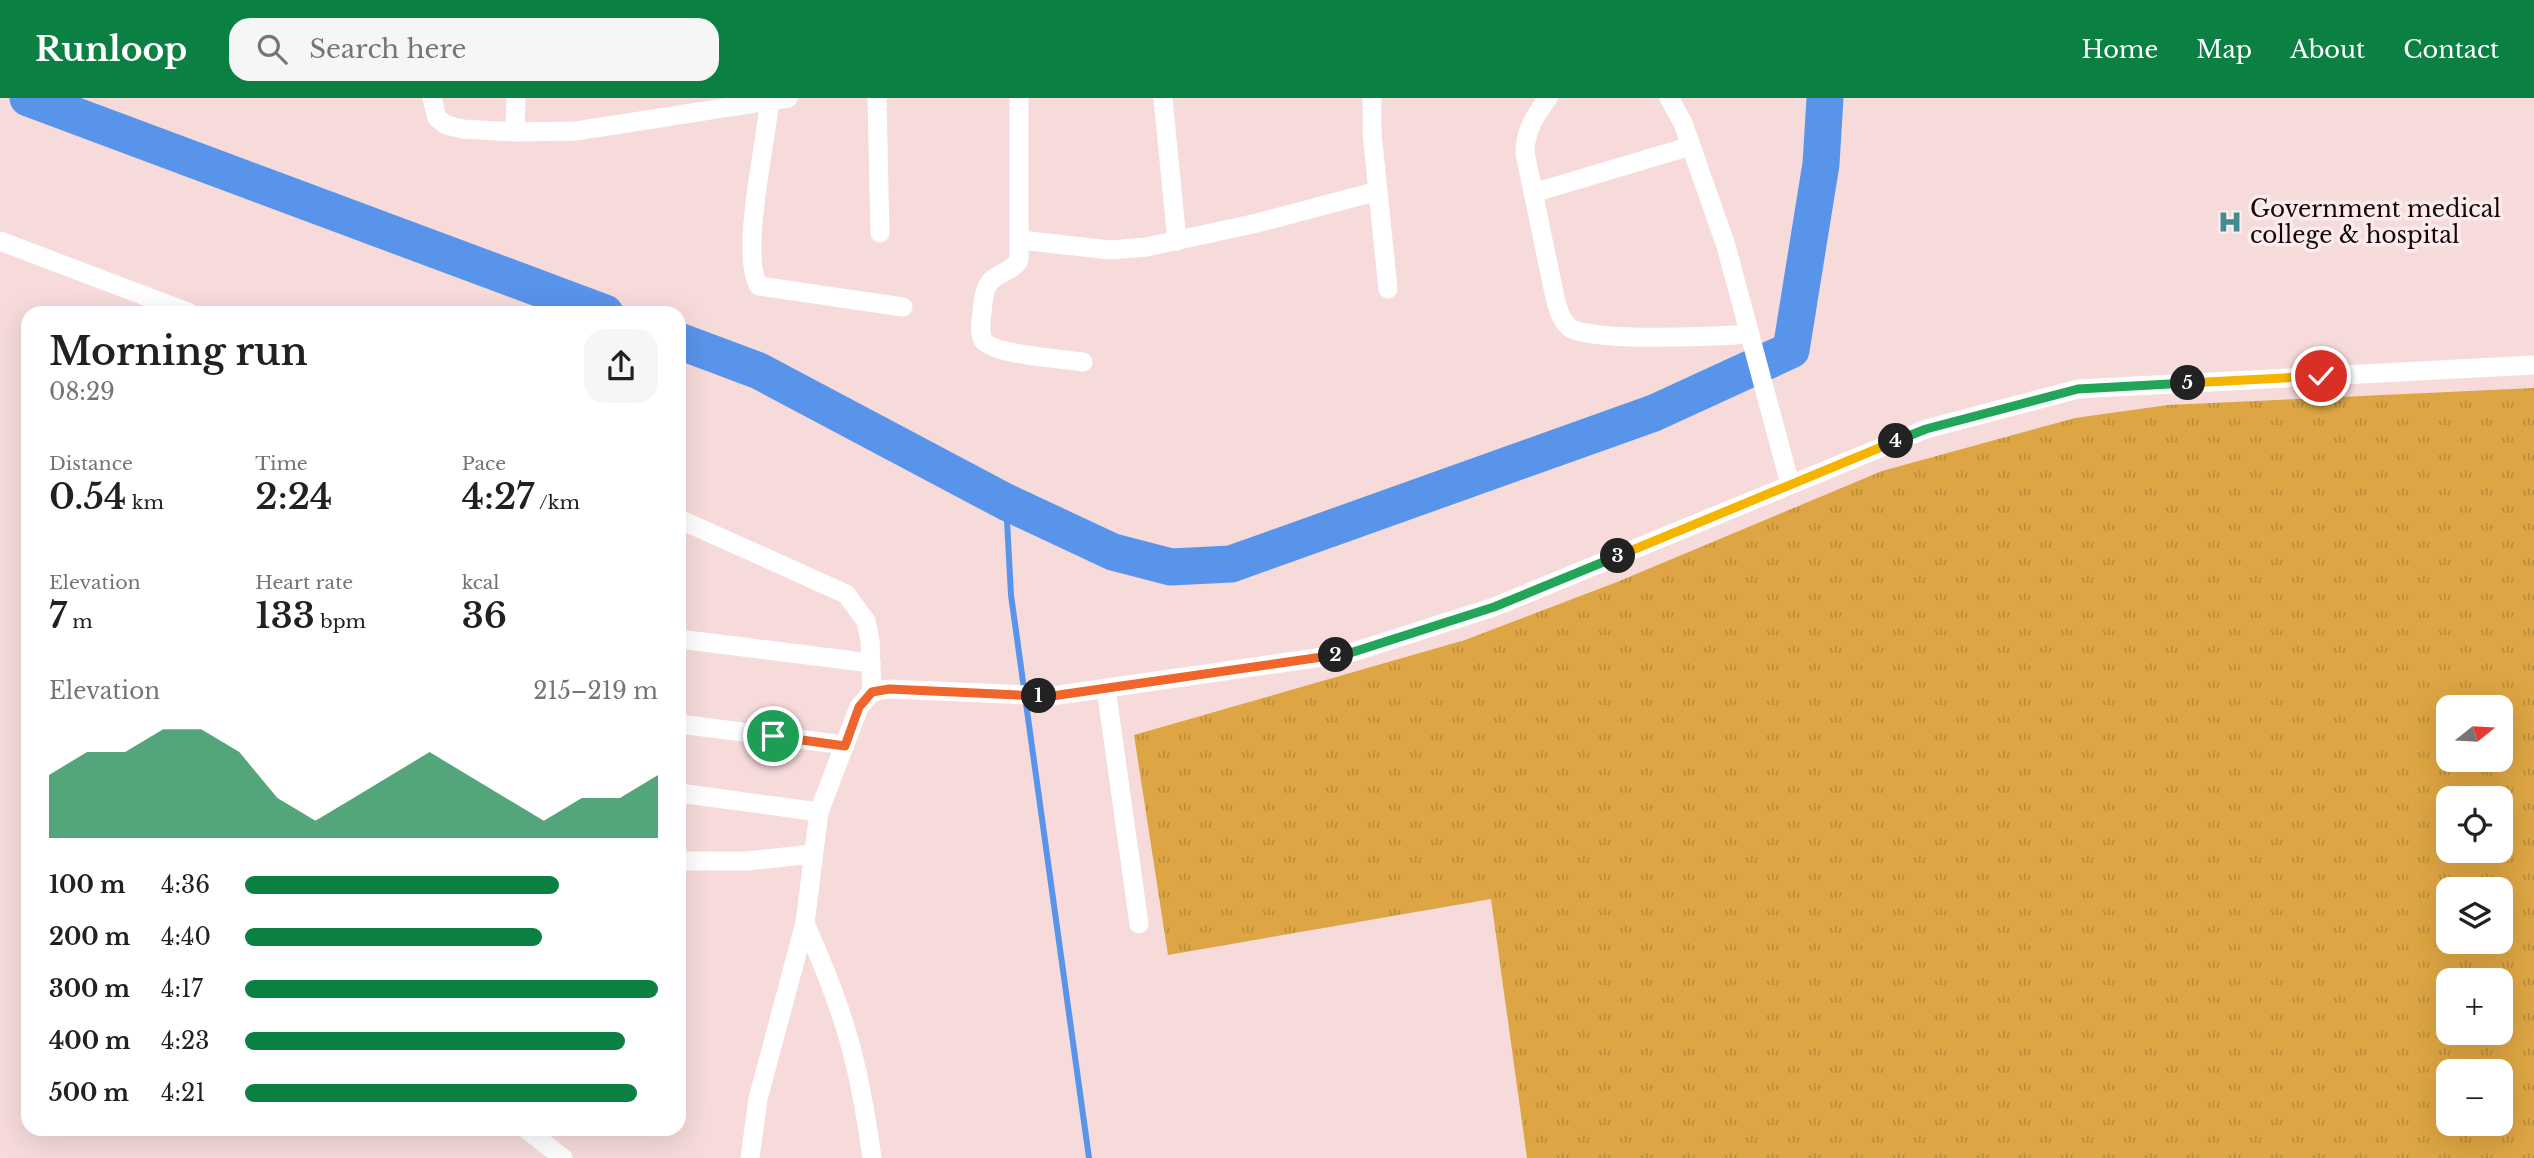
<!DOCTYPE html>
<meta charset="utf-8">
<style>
body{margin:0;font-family:"Libre Baskerville",serif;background:#f6f6f6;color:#202124;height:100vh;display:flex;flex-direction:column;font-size:26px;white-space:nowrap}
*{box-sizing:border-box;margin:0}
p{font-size:23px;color:#757577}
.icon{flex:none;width:38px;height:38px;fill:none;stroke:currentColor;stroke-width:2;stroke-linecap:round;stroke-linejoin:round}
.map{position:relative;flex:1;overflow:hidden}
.side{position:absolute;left:21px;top:208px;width:665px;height:830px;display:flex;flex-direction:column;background:#fff;border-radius:21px;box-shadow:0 7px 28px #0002}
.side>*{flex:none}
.needle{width:46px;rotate:72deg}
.buttons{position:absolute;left:2436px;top:597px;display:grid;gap:14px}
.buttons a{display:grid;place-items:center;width:77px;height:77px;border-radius:14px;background:#fff;box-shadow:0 7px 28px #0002;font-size:35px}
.pin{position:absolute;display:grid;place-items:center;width:60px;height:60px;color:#fff;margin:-30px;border:4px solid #fff;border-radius:50%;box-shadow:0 2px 7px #0007}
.km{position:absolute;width:35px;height:35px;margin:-18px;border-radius:50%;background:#222;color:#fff;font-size:19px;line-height:35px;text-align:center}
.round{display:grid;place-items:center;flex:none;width:74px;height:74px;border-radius:21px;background:#f6f6f6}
.head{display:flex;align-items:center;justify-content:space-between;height:119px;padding:0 28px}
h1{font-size:38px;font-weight:600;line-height:52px}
.figures{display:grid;grid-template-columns:repeat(3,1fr);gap:10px;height:119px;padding:7px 28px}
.figures div{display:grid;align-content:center}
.figures b{font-size:35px;font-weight:600}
.figures small{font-size:19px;font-weight:400}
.figures p{font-size:19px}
.chart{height:196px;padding:14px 28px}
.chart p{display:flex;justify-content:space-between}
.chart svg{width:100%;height:126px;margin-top:7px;fill:#0b8043;opacity:.7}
ul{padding:0 28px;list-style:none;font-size:23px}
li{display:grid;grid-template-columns:112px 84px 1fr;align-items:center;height:52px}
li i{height:18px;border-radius:9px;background:#0b8043}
header{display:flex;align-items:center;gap:42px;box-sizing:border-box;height:98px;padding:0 35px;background:#0b8043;color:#fff}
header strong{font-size:33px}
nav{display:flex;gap:38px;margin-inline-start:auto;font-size:24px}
.search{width:490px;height:63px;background:#f6f6f6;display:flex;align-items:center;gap:18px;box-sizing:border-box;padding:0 24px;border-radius:21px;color:#757577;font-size:26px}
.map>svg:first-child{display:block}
.grass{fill:url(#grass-tufts);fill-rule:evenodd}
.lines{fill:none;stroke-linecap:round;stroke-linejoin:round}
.stream{stroke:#5994eb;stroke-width:6}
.river{stroke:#5994eb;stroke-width:37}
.minor{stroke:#fff;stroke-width:19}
.split-1-casing{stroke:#fff;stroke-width:14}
.split-2-casing{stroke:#fff;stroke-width:14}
.split-3-casing{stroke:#fff;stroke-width:14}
.split-4-casing{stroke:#fff;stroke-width:14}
.split-5-casing{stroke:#fff;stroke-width:14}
.split-6-casing{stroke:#fff;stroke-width:14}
.split-1{stroke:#f0652b;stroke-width:9}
.split-2{stroke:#f0652b;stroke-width:9}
.split-3{stroke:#22a559;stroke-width:9}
.split-4{stroke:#f5b400;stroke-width:9}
.split-5{stroke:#22a559;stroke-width:9}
.split-6{stroke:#f5b400;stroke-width:9}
.labels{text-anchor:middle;stroke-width:7;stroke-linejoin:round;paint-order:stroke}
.poi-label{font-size:23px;fill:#1a0507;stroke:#faecec;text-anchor:start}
</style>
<header>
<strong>Runloop</strong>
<div class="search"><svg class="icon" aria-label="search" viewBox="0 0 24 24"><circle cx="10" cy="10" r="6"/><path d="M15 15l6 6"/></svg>Search here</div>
<nav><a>Home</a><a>Map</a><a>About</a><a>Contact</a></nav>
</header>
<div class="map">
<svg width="2534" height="1060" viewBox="0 0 2534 1060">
<defs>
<pattern id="grass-tufts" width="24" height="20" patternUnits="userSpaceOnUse" patternTransform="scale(1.75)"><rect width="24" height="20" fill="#dda543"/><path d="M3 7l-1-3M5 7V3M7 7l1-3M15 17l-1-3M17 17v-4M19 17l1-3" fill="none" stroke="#bd8d39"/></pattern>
</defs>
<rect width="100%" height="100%" fill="#f7dbdb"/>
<!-- grass -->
<path class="grass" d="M2534,290v770h-1007l-36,-259 -323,56 -34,-220 331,-95 152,-58 265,-111 193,-53 93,-13zM2448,609h53v53h-53zM2448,700h53v52h-53zM2448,791h53v53h-53zM2448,882h53v52h-53zM2448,973h53v53h-53z"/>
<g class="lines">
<!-- stream -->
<polyline class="stream" points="1006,404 1011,497 1089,1060"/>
<!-- river -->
<g class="river">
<polyline points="28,0 605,215"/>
<polyline points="679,243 759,273 1006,404 1113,454 1171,469 1231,466 1654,315 1791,252 1821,66 1825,0"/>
</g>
<!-- minor -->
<g class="minor">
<polyline points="432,0 437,20 446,27 463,31 515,34 576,33 788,0"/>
<path d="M770,0c-3,40 -31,158 -11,188l144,21"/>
<polyline points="877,0 880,135"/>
<path d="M1019,0v162c-7,13 -27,13 -32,27 -4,7 -4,18 -5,26 -1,9 -3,19 1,27 10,15 81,19 100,22"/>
<polyline points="1163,0 1177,143"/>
<polyline points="1372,0 1372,35 1388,191"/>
<path d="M1548,0c-13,18 -23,32 -23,55l29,140c3,12 5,25 15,34 20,16 151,9 181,7"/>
<polyline points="1669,0 1683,25 1726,148 1790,386"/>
<polyline points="515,34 516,0"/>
<polyline points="1533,95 1691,48"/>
<polyline points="1020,142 1110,152 1147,149 1257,125 1378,93"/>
<polyline points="0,143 190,215"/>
<polyline points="679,421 846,496 866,523 870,542 872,594"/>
<polyline points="679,541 871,565"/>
<polyline points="1106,590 1139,826"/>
<polyline points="679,626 845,647"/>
<polyline points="679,695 819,714"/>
<polyline points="679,763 746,763 813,756"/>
<path d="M805,825c15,35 30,70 41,107 13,41 20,85 26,128"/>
<polyline points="526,1031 563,1060"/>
<polyline points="750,1060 758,1001 805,825 819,714 859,609 872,594 889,591 1052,598 1350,555 1494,509 1926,331 2078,291 2534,267"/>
</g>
</g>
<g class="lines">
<!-- split-1 casing -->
<g class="split-1-casing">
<polyline id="split-1" points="773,638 845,648 859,609 872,594 889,591 1039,598"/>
</g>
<!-- split-2 casing -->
<g class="split-2-casing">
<polyline id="split-2" points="1039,598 1052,598 1336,557"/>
</g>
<!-- split-3 casing -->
<g class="split-3-casing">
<polyline id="split-3" points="1336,557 1350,555 1494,509 1618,458"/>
</g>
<!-- split-4 casing -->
<g class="split-4-casing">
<polyline id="split-4" points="1618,458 1896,343"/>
</g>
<!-- split-5 casing -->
<g class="split-5-casing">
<polyline id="split-5" points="1896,343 1926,331 2078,291 2188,285"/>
</g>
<!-- split-6 casing -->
<g class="split-6-casing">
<polyline id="split-6" points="2188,285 2321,278"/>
</g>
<!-- split-1 -->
<use href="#split-1" class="split-1"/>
<!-- split-2 -->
<use href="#split-2" class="split-2"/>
<!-- split-3 -->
<use href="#split-3" class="split-3"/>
<!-- split-4 -->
<use href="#split-4" class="split-4"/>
<!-- split-5 -->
<use href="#split-5" class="split-5"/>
<!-- split-6 -->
<use href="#split-6" class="split-6"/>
</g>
<!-- icons -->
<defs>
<g id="hospital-bare" transform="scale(1.89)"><path d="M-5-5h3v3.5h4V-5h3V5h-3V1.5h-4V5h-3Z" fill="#438b8d" stroke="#faecec" stroke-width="2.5" paint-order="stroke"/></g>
</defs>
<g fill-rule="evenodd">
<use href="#hospital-bare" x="2230" y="124"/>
</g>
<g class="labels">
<!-- poi labels -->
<g class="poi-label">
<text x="2250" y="119">Government medical<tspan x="2250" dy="26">college &amp; hospital</tspan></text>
</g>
</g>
</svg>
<div class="buttons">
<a><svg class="needle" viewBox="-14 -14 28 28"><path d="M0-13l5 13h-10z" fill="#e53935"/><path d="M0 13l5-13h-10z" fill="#757577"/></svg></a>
<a><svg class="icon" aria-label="locate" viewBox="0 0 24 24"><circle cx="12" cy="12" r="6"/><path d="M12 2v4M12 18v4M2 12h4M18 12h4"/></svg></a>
<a><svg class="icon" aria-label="layers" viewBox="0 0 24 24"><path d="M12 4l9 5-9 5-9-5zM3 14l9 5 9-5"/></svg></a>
<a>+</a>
<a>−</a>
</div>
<div class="pin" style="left:773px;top:638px;background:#1e9e55"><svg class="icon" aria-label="arrive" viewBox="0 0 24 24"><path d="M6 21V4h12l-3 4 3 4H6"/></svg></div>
<div class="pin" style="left:2321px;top:278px;background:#d93025"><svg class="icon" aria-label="check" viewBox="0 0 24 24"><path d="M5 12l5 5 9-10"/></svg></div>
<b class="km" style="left:1039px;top:598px">1</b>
<b class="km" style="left:1336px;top:557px">2</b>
<b class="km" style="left:1618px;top:458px">3</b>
<b class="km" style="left:1896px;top:343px">4</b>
<b class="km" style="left:2188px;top:285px">5</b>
<section class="side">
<div class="head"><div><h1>Morning run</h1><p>08:29</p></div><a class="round"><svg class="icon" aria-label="share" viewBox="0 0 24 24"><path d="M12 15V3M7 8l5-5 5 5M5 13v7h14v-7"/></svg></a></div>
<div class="figures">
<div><p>Distance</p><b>0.54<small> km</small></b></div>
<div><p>Time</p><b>2:24</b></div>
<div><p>Pace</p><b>4:27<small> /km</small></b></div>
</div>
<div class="figures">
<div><p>Elevation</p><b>7<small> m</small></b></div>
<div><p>Heart rate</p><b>133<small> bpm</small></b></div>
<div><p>kcal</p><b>36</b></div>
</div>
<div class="chart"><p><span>Elevation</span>215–219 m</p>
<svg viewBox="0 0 160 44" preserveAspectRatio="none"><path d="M0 44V22L10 14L20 14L30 6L40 6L50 14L60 30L70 38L80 30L90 22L100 14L110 22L120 30L130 38L140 30L150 30L160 22V44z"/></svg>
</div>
<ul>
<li><b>100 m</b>4:36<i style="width:76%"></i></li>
<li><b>200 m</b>4:40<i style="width:72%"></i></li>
<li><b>300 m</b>4:17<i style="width:100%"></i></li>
<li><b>400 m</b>4:23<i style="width:92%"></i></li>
<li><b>500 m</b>4:21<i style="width:95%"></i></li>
</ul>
</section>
</div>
